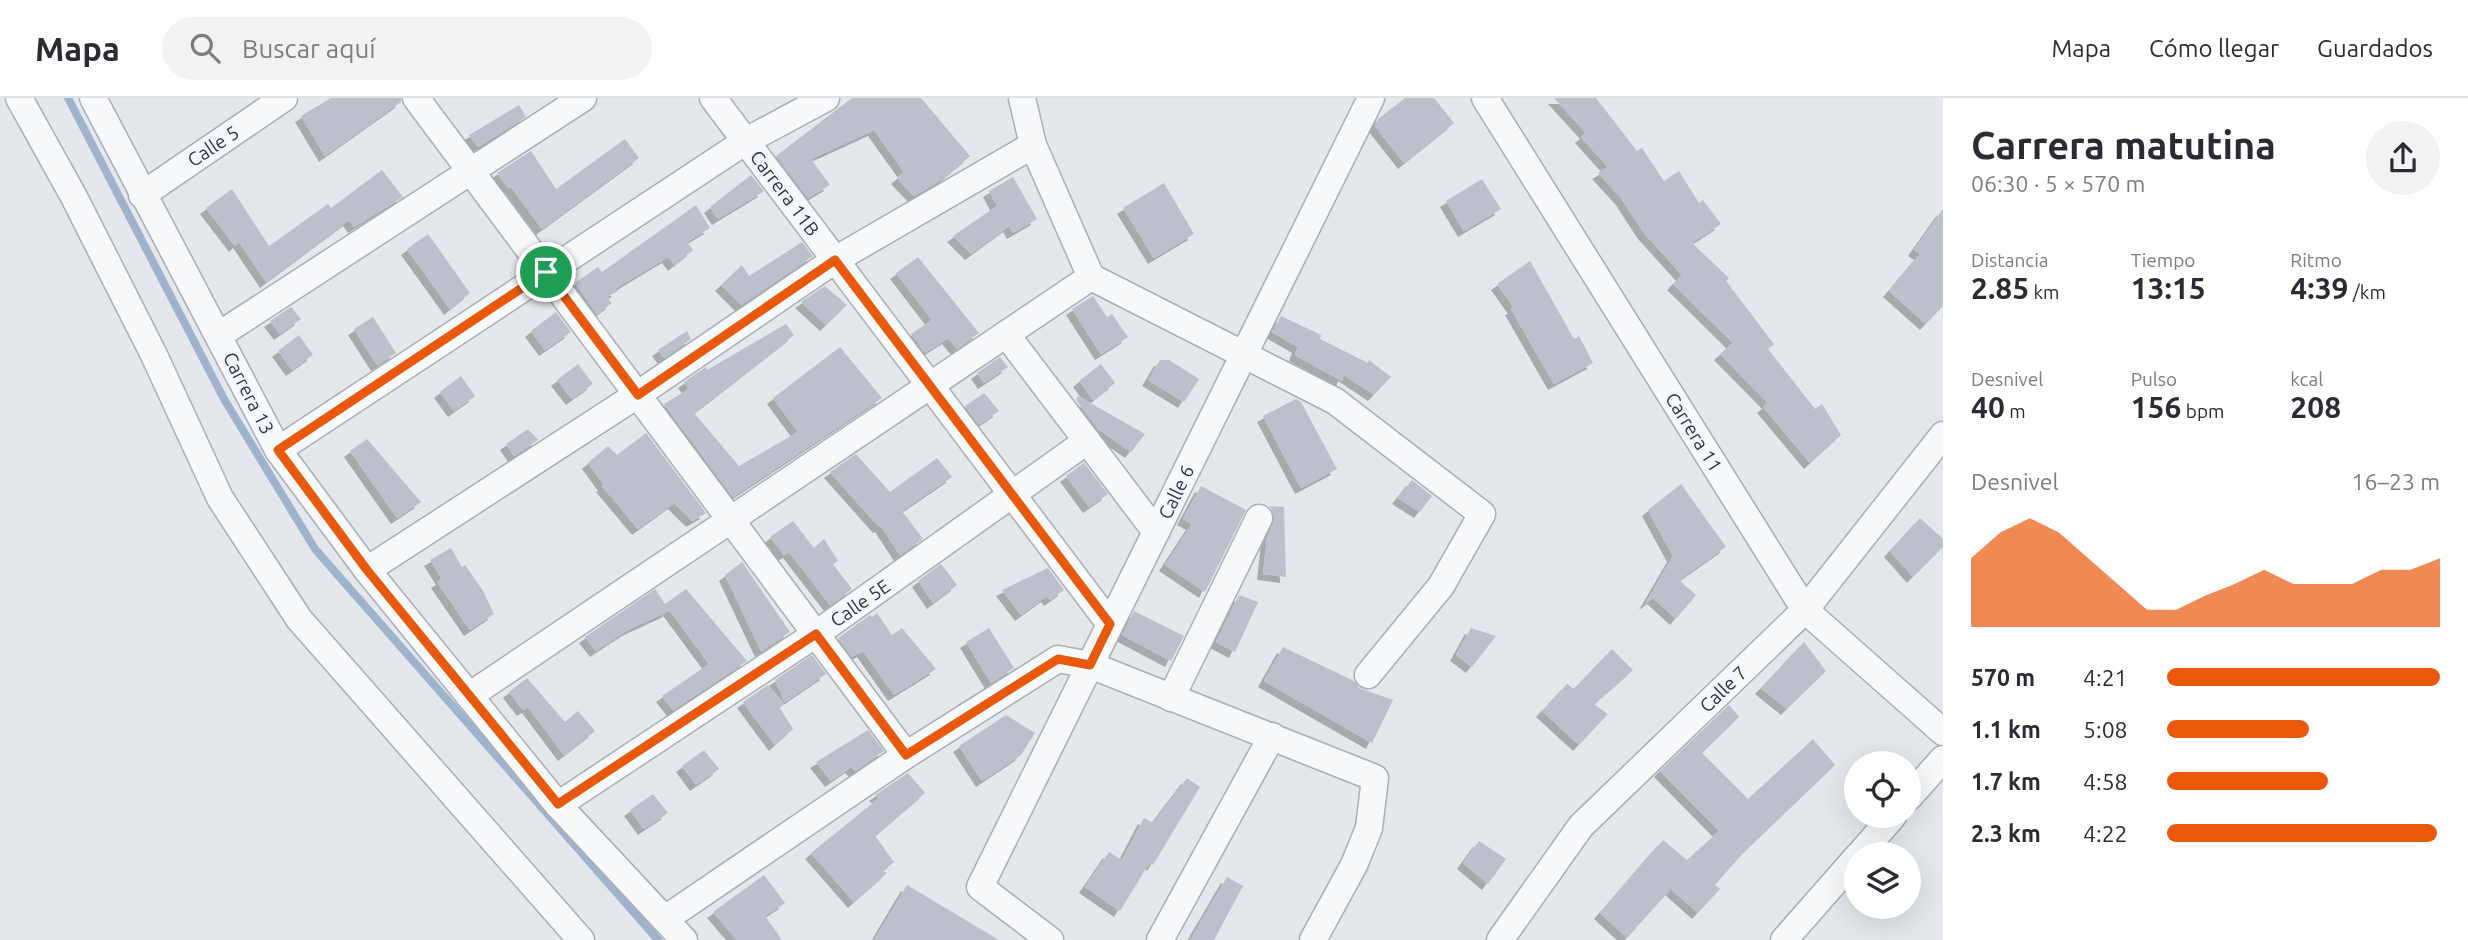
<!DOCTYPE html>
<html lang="es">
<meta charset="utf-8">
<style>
body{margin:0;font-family:Ubuntu,sans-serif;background:#f2f2f3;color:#2b2b33;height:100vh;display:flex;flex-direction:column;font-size:26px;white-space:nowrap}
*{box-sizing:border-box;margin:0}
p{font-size:23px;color:#7c7c81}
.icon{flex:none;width:38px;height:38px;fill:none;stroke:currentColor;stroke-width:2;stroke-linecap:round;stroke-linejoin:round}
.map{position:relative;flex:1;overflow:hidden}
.panel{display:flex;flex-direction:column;background:#fff;width:525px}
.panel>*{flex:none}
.buttons{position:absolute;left:1844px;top:653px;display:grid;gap:14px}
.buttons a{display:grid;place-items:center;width:77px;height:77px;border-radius:50%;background:#fff;box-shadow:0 7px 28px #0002;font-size:35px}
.pin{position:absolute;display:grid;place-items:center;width:60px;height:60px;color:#fff;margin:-30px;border:4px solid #fff;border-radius:50%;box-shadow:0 2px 7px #0007}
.round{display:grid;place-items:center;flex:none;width:74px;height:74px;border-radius:37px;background:#f2f2f3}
.overview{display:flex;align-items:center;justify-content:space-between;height:119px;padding:0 28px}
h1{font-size:38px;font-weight:600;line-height:52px}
.stats{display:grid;grid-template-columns:repeat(3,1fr);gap:10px;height:119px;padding:7px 28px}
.stats div{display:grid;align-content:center}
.stats b{font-size:30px;font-weight:600}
.stats small{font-size:19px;font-weight:400}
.stats p{font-size:19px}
.chart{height:196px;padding:14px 28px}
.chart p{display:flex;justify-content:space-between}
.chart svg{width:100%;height:126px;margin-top:7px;fill:#ea580c;opacity:.7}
ul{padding:0 28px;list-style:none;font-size:23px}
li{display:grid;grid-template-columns:112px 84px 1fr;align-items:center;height:52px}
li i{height:18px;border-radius:9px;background:#ea580c}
header{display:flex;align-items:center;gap:42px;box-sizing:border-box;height:98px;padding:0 35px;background:#fff;border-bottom:2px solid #e1e1e2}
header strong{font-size:33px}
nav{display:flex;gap:38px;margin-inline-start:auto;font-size:24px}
.search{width:490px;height:63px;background:#f2f2f3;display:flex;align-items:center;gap:18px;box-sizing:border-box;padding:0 24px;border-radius:38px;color:#7c7c81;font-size:26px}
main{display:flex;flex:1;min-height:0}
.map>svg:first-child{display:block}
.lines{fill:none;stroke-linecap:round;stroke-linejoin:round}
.stream{stroke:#9fb4cc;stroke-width:8}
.building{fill:#bbc0ca;filter:url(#shadow)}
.minor-casing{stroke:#a9aeb7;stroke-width:29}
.minor{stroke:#f7f8fa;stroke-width:26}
.route-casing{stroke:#fff;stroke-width:14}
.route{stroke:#ea580c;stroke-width:9}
.labels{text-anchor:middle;stroke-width:6;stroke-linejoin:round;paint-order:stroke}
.street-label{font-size:19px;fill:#2b3445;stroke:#f4f6f9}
</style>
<header>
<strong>Mapa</strong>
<div class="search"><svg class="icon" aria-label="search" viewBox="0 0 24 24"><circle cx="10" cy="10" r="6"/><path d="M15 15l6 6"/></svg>Buscar aquí</div>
<nav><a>Mapa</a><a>Cómo llegar</a><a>Guardados</a></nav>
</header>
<main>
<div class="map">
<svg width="1943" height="842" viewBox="0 0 1943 842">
<defs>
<filter id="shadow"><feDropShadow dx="-6" dy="6" stdDeviation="0" flood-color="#0004"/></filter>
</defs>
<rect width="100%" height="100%" fill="#e4e7ec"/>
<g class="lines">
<!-- stream -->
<polyline class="stream" points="68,0 224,301 315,451 658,842"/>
</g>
<!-- building -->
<g class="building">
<polygon points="331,0 401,0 401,4 325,58 301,18"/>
<polygon points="852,0 921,0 970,58 943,81 914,98 897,80 904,74 874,32 811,61 830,87 808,100 776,58"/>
<polygon points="1405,0 1434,0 1454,25 1404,65 1375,28 1378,21"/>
<polygon points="1554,0 1596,0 1637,53 1642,50 1664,83 1679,73 1699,105 1703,102 1721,126 1692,145 1729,180 1726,183 1774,246 1768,251 1815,311 1822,306 1841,337 1810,365 1763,309 1768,305 1720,256 1733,245 1673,186 1682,177 1644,135 1621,100 1598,75 1608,69 1581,39 1586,35"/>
<polygon points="519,7 526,19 478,49 469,37"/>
<polygon points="625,41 639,60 542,131 511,89 509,91 497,75 531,53 556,91"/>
<polygon points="382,72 403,99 354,129 349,122 266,184 239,144 235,148 206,110 232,91 269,148 328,106 331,110"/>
<polygon points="751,77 764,93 718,121 710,109"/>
<polygon points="1013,79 1037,121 1013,135 1009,128 971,156 953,138 997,108 989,93"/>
<polygon points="1482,81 1501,111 1464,133 1446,103"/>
<polygon points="1164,85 1194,136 1154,160 1123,110"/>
<polygon points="696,107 710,130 687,144 693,152 674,167 668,159 615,191 618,193 607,199 612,205 597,216 575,185 598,169 602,174"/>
<polygon points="1943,111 1943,208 1926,226 1889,193 1920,156 1914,152"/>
<polygon points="428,136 470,195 450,211 407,151"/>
<polygon points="802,144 813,158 741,207 721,187 742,167 749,178"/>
<polygon points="918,159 979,235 957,251 948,240 925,255 911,236 932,222 896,175"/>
<polygon points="1530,163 1574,241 1579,238 1593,265 1554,286 1511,211 1514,210 1497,186"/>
<polygon points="825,188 847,207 826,227 801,204"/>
<polygon points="1093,198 1107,219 1112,216 1128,239 1101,256 1072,211"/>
<polygon points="291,209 301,221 280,236 270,223"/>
<polygon points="556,214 571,234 545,252 531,233"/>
<polygon points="1281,218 1321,237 1320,241 1368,265 1369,262 1391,279 1374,297 1344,277 1342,283 1295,257 1298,249 1272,234"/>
<polygon points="373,219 396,255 377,267 354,231"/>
<polygon points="786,226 794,237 694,315 739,368 798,334 773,300 840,249 882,300 733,399 664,306 689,291 684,284 706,269 707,272"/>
<polygon points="687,233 691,241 664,260 658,252"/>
<polygon points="299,237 313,257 292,272 278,253"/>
<polygon points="1000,259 1008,269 984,285 977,275"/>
<polygon points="1160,262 1169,262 1199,281 1184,304 1148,282"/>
<polygon points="578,266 593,286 572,301 557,282"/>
<polygon points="1101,266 1115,285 1093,302 1079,283"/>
<polygon points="461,278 475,298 454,313 440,294"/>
<polygon points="984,295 999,313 979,327 965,308"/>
<polygon points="1078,298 1145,336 1131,354 1098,331 1076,302"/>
<polygon points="1296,301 1301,304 1337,371 1301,390 1263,318"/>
<polygon points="528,331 538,342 514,358 506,346"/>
<polygon points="646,335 706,415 692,423 674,405 638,431 602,388 604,387 588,365 608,348 617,357"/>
<polygon points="367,341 421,404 397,420 350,353"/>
<polygon points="856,356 890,394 937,360 952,379 902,413 923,441 900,457 881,428 879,429 830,374"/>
<polygon points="1084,365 1108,396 1089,409 1066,378"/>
<polygon points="1412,382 1432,398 1420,414 1398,400"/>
<polygon points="1681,386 1726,449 1679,482 1696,497 1676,521 1653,500 1645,506 1673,458 1648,412"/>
<polygon points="1201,388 1246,412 1205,494 1165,467 1192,426 1183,421"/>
<polygon points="1270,408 1284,409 1286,479 1263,476 1267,440 1275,420"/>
<polygon points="1920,420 1943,441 1943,449 1913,479 1890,453"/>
<polygon points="793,423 814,450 824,441 838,463 833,466 852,491 830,507 789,454 784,457 770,439"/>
<polygon points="451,450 462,469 465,467 483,493 494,516 470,532 437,484 442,481 430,462"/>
<polygon points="742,464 790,534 761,553 725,477"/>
<polygon points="941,466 957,487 933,505 918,483"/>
<polygon points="1048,470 1064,492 1050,502 1047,498 1021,517 1002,492"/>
<polygon points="655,491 665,506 686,491 747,563 673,612 662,598 709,566 667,509 669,513 628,532 596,553 585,539"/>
<polygon points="1239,497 1258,504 1235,554 1216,544"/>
<polygon points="1134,513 1184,538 1171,563 1122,537"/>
<polygon points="877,515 892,537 902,530 936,571 894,597 863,553 852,559 838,540 870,517 872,519"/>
<polygon points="989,530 1014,570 991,585 966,544"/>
<polygon points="1471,530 1496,538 1472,569 1456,557"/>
<polygon points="1804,544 1826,573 1787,611 1761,590"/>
<polygon points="1283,549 1354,583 1359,590 1393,602 1372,645 1264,583"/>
<polygon points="1612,551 1633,572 1594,606 1608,616 1579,647 1542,613 1567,586 1574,591"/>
<polygon points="812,557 826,576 785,604 775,582"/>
<polygon points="527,580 565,624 578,613 595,633 564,657 528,609 523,612 509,594"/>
<polygon points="768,587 784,606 779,609 793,631 775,647 743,604"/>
<polygon points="1729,607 1739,619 1702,655 1748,701 1813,641 1835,667 1743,755 1715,787 1720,791 1698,815 1671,791 1627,840 1600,815 1663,742 1687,762 1719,733 1660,673"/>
<polygon points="1006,617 1035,635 1021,657 982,683 959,648"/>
<polygon points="868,632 884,653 855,673 851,669 831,683 816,664"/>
<polygon points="704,652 719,671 696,687 682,668"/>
<polygon points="908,675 925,695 875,738 894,764 883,773 887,775 854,804 811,755 879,700 875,697"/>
<polygon points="1187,680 1200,689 1153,767 1150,764 1120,813 1085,789 1109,754 1122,762 1144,720 1153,725"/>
<polygon points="653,696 668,715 644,731 630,712"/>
<polygon points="1479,743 1506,761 1488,786 1463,765"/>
<polygon points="764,777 785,805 765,818 782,842 737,842 713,814"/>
<polygon points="1227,779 1243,788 1214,842 1190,842"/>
<polygon points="907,787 999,842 874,842"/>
</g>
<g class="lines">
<!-- minor casing -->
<g class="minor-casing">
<g id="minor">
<polyline points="19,0 74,99 154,257 220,400 299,521 581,842"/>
<polyline points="93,0 278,352 367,472 558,707 684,842"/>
<polyline points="416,0 906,657"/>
<polyline points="713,0 1110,526"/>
<polyline points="1022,0 1033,47 1091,179 1335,303 1482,416 1441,488 1368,577"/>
<polyline points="1485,0 1805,512 1943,634"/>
<polyline points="142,97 284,0"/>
<polyline points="1006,236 1156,434"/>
<polyline points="219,237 583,0"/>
<polyline points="278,352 746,43 826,0"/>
<polyline points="367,472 637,297 835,162 1033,47"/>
<polyline points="469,598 1091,179"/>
<polyline points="1171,600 1259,420"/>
<polyline points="1909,699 1943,661"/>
<polyline points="558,707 816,536 1087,343"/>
<polyline points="1860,756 1893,718"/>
<polyline points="665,821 906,657 1058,561 1090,567 1375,680 1369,730 1354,767 1313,842"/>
<polyline points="1050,842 980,789 1371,0"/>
<polyline points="1160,842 1272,638"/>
<polyline points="1500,842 1581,728 1805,512 1943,337"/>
<polyline points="1784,842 1857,759"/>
</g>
</g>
<!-- minor -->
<use href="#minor" class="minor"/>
</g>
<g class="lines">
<!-- route casing -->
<g class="route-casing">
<polygon id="route" points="835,162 1110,526 1090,567 1058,561 906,657 816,536 558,706 367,472 278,352 546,174 638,297"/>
</g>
<!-- route -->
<use href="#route" class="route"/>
</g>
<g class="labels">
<!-- street labels -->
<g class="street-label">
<text transform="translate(213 48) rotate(-34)" y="7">Calle 5</text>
<text transform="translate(785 95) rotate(53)" y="7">Carrera 11B</text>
<text transform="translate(249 295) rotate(63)" y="7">Carrera 13</text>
<text transform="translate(1694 334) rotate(58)" y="7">Carrera 11</text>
<text transform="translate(1176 394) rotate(-64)" y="7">Calle 6</text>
<text transform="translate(860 505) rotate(-35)" y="7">Calle 5E</text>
<text transform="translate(1723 591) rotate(-44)" y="7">Calle 7</text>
</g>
</g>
</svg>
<div class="buttons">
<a><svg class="icon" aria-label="locate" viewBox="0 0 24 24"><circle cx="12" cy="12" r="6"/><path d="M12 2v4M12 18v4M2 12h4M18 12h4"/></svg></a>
<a><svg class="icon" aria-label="layers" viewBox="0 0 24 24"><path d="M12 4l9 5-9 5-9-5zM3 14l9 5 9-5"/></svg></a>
</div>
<div class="pin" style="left:546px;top:174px;background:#1e9e55"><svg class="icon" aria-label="arrive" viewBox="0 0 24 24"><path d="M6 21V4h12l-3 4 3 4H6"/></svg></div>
</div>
<section class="panel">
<div class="overview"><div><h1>Carrera matutina</h1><p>06:30 · 5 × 570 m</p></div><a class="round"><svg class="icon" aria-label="share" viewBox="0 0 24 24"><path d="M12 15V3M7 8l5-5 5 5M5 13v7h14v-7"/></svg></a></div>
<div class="stats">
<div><p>Distancia</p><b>2.85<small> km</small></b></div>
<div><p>Tiempo</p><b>13:15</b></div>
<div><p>Ritmo</p><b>4:39<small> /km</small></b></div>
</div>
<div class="stats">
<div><p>Desnivel</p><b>40<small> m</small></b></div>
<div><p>Pulso</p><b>156<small> bpm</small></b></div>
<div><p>kcal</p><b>208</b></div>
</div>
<div class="chart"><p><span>Desnivel</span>16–23 m</p>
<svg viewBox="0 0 160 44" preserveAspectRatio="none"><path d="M0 44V20L10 11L20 6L30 11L40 20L50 29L60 38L70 38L80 33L90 29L100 24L110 29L120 29L130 29L140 24L150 24L160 20V44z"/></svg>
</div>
<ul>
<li><b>570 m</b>4:21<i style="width:100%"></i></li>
<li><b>1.1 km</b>5:08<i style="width:52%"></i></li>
<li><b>1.7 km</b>4:58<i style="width:59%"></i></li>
<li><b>2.3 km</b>4:22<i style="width:99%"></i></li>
</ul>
</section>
</main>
